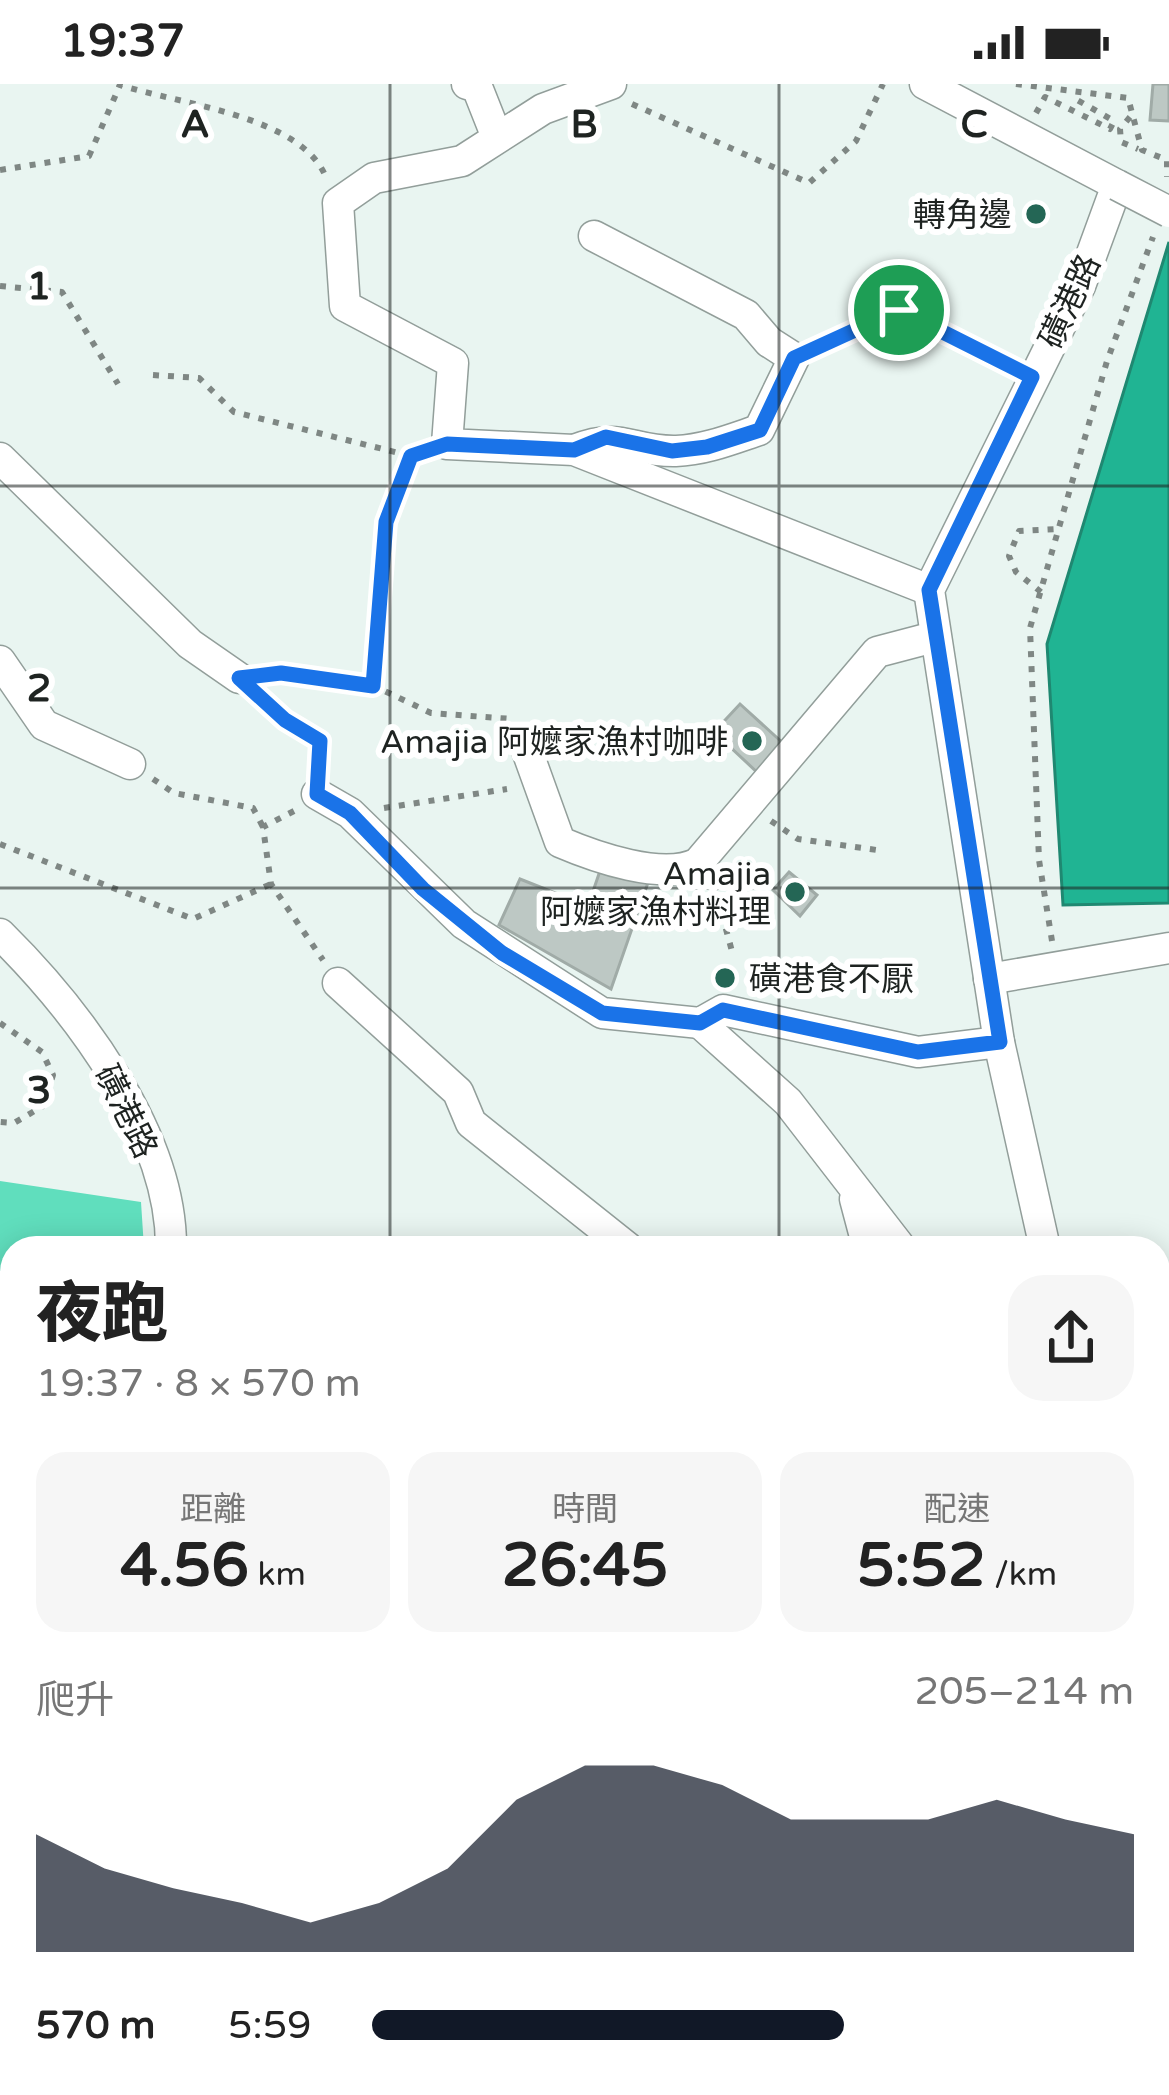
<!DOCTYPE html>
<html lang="zh-TW">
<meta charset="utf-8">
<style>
body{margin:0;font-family:"Varela Round","Noto Sans TC",sans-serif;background:#f6f6f6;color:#222;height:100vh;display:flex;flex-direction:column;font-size:45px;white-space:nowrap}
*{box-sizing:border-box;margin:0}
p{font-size:39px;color:#767676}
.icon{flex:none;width:66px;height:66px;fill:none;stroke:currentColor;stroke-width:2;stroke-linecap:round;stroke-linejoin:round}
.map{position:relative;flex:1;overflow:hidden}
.details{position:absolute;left:0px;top:1152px;width:1170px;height:861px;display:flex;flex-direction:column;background:#fff;border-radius:36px 36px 0 0;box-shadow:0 6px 30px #0003}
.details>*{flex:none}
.pin{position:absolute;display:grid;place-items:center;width:102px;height:102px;color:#fff;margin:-51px;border:6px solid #fff;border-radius:50%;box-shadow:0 3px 12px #0007}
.round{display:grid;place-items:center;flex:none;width:126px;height:126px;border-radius:36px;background:#f6f6f6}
.summary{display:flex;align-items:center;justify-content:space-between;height:204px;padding:0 36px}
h1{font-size:66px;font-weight:800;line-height:90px}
.metrics{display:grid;grid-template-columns:repeat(3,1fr);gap:18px;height:204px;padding:12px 36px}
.metrics div{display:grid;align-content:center;border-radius:30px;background:#f6f6f6;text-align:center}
.metrics b{font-size:60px;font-weight:800}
.metrics small{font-size:33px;font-weight:400}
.metrics p{font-size:33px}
.chart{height:336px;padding:24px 36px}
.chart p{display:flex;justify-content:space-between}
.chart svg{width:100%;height:216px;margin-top:12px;fill:#111827;opacity:.7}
ul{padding:0 36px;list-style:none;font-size:39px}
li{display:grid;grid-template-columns:192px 144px 1fr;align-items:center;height:90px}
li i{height:30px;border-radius:15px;background:#111827}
.status{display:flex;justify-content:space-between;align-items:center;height:84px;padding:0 60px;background:#fff;direction:ltr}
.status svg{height:33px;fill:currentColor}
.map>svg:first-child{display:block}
.green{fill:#60debd}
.water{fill:#20b493;stroke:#1f8871;stroke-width:3}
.building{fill:#bdc8c4;stroke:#a0aba7;stroke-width:3}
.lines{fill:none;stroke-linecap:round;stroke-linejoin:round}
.minor-casing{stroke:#929e9a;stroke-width:33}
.path{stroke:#7f8784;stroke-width:6;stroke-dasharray:6 9;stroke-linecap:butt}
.minor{stroke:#fff;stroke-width:30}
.minor-bridge-casing{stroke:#929e9a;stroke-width:33;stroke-linecap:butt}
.minor-bridge{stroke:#fff;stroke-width:30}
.route-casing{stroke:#fff;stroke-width:24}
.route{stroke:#1a73e8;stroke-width:15}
.grid{fill:none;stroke:#1e2321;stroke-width:3;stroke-opacity:0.55}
.poi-dot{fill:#246655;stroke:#fff;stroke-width:4.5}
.labels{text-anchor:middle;stroke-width:12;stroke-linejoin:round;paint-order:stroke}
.poi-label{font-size:33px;fill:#1e2321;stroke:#fff;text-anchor:end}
.street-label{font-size:33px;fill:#1e2321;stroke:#fff}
.grid-label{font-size:39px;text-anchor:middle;font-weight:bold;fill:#1e2321;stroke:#fff;stroke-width:12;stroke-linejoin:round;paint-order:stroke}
</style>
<div class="status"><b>19:37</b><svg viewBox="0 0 49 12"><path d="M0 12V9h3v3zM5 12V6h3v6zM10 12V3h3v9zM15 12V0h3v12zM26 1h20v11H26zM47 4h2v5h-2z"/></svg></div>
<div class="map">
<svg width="1169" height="2011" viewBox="0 0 1169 2011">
<rect width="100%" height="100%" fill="#e9f5f1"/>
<!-- green -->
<polygon class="green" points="0,1097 141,1118 144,1164 12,1164 12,2001 1012,2001 1018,2011 0,2011"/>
<!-- water -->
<polygon class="water" points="1169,158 1169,819 1063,821 1047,560"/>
<!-- building -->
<g class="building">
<polygon points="1153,0 1169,0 1169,37 1150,36"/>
<polygon points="740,620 785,661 759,690 714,648"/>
<polygon points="602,781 651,790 611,905 499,841 520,795 588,822"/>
<polygon points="789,788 817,811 800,832 773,806"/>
</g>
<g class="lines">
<!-- minor casing -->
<g class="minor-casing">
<g id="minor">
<polyline points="467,0 477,3 496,51"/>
<polyline points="611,0 543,25 462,77 374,94 338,119 345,222 453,279 447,360 574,366 929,506"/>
<polyline points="925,0 1117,101 1080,202 929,506 999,958 1045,1164"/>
<path d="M574,366c49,-19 56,2 102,1 29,-1 56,-12 83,-21l35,-72 -25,-16 -23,-27 -152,-79"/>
<polyline points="0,374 190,560 239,594"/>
<polyline points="0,577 44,641 130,680"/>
<path d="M525,661l35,97c35,15 103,39 138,21l179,-211 57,-15"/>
<polyline points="317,710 350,729 464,840 602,929 700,939 723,926 918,968 999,958"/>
<path d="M0,850c78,77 172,201 171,314"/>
<polyline points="989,895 1169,864"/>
<polyline points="338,899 458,1008 471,1039 628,1164"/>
<polyline points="700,939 788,1018 901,1164"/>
<polyline points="855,1115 868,1164"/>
<polyline points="1158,1482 1169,1497"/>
<polyline points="0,1715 12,1750"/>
<polyline points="1158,1953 1169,1953"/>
<polyline points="375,2001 393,2011"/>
</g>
</g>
<!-- path -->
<g class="path">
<path d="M117,0c60,20 181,31 208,91"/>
<polyline points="1016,0 1128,14 1142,66 1167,76 1167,93"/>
<polyline points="632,20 809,99 856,57 883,0"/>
<polyline points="1036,29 1045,13 1110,45 1114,37 1072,13"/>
<polyline points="1130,33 1120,45 1121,58 1138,65"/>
<polyline points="0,86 89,72 120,1"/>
<polyline points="0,202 62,208 118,300"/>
<polyline points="820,262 899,226 1007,281"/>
<polyline points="153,291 199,294 234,328 411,372"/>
<polyline points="1041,508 1016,488 1009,472 1019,447 1058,445"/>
<polyline points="267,591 372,601 386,438 411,372 422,369"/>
<polyline points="372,601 431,629 512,635"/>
<polyline points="260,613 320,657 319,683"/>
<polyline points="153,695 174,709 253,724 263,743"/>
<polyline points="384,724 507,705"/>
<polyline points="294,727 263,743 271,800 323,876"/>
<polyline points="771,737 798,755 884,767"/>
<polyline points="0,760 193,835 271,800"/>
<polyline points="714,801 733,871"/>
<polyline points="1052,857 1039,776 1030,544 1107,277 1153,153"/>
<polyline points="0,939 42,968 53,991 43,1022 14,1039 0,1038"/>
<polyline points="131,2011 133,2001"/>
</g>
<!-- minor -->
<use href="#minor" class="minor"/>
<!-- minor-bridge casing -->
<g class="minor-bridge-casing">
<polyline id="minor-bridge" points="1117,101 1169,128"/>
</g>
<!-- minor-bridge -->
<use href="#minor-bridge" class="minor-bridge"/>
</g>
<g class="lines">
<!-- route casing -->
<g class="route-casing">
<polygon id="route" points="899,226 1032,293 929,506 1000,958 918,968 723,926 700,939 602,929 502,869 423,805 350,729 317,710 320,657 285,636 239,594 281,589 373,602 386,438 411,372 447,360 574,366 606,353 672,367 707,363 760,346 794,274"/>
</g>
<!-- route -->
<use href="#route" class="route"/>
</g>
<!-- grid -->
<path class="grid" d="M390,0v1164M779,0v1164M0,402h1169M0,804h1169M0,1207h12M1158,1207h11M0,1609h12M1158,1609h11M390,2001v10M779,2001v10"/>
<!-- markers -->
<g class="poi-dot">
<circle cx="1036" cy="130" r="12"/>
<circle cx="752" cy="657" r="12"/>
<circle cx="795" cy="808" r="12"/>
<circle cx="725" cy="894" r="12"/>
</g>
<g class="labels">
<!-- poi labels -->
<g class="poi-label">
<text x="1012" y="142">轉角邊</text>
<text x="728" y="669">Amajia 阿嬤家漁村咖啡</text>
<text x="771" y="801">Amajia<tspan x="771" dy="38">阿嬤家漁村料理</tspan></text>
<text x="749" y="906" text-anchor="start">磺港食不厭</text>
</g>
<!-- street labels -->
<g class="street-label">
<text transform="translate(1069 217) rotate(-65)" y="12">磺港路</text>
<text transform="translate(127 1027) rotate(64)" y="12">磺港路</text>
</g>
</g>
<g class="grid-label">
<text x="195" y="53">A</text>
<text x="584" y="53">B</text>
<text x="974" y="53">C</text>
<text x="39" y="215">1</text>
<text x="39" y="617">2</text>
<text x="39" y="1019">3</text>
</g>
</svg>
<div class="pin" style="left:899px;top:226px;background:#1e9e55"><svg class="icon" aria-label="arrive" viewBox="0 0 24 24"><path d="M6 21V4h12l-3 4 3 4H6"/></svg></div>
<section class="details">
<div class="summary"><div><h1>夜跑</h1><p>19:37 · 8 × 570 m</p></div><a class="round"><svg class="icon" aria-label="share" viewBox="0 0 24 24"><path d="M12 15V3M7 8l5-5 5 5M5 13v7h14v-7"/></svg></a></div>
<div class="metrics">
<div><p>距離</p><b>4.56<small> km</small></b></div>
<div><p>時間</p><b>26:45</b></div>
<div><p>配速</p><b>5:52<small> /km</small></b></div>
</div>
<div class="chart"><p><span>爬升</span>205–214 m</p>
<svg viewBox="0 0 160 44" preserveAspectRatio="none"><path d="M0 44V20L10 27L20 31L30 34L40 38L50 34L60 27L70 13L80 6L90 6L100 10L110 17L120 17L130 17L140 13L150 17L160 20V44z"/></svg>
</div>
<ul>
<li><b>570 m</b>5:59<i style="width:62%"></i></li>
</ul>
</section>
</div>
